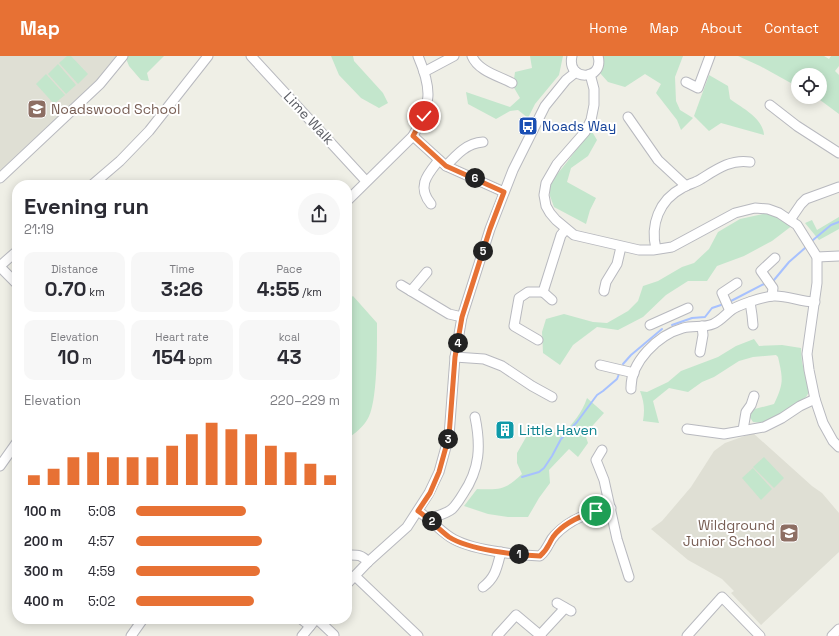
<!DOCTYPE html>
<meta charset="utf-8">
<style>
body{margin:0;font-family:"Space Grotesk",sans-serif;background:#f7f7f7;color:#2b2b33;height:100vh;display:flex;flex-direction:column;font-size:15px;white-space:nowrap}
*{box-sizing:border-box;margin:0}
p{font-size:13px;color:#7c7c81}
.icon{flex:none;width:22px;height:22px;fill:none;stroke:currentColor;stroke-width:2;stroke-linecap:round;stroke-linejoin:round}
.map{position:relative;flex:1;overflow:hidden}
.drawer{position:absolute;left:12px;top:124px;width:340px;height:444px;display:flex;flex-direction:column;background:#fff;border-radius:16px;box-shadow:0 2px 10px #0003}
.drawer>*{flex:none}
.fabs{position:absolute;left:791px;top:12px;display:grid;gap:8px}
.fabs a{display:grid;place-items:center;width:36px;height:36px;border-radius:50%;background:#fff;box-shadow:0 2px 10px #0003;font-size:20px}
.pin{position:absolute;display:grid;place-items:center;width:34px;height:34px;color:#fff;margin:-17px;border:2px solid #fff;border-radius:50%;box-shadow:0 1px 4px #0007}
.km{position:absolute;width:20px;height:20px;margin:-10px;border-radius:50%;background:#222;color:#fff;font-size:11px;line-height:20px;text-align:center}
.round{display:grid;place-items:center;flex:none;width:42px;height:42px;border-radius:21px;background:#f7f7f7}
.head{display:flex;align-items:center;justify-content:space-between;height:68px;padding:0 12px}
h1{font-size:22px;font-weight:600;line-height:30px}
.stats{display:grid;grid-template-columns:repeat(3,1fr);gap:6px;height:68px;padding:4px 12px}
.stats div{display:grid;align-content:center;border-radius:10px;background:#f7f7f7;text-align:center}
.stats b{font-size:20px;font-weight:600}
.stats small{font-size:11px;font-weight:400}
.stats p{font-size:11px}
.chart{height:112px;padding:8px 12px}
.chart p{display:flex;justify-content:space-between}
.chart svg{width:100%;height:72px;margin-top:4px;stroke:#e77134;stroke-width:6}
ul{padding:0 12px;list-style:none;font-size:13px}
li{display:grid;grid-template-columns:64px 48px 1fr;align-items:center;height:30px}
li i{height:10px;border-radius:5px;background:#e77134}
header{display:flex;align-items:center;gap:24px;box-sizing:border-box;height:56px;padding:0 20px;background:#e77134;color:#fff}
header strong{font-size:19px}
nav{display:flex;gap:22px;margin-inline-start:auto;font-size:14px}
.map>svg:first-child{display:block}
.education{fill:#dfdfd4}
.green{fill:#c3e6cc}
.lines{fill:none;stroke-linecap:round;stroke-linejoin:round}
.stream{stroke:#a7c1fe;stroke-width:2}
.minor-casing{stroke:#b8b9bf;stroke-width:11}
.minor{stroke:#fff;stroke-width:9}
.route-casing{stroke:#fff;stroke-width:8}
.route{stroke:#e77134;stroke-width:5}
.labels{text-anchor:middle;stroke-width:4;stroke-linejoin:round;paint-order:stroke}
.education-label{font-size:14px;fill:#785e54;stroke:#fff;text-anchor:start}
.street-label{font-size:14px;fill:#5d5f66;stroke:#fff}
.transit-label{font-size:14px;fill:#164399;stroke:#fff;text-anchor:start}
.culture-label{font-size:14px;fill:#0d838f;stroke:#fff;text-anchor:start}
</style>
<header>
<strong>Map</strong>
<nav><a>Home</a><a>Map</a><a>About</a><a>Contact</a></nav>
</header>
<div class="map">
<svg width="839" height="580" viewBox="0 0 839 580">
<rect width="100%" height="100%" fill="#efefe6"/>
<!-- education -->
<g class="education">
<polygon points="0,0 123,0 0,122"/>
<polygon points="753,377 812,430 822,437 839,457 839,496 761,569 731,537 734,535 722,523 688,504 651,473 662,465 691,431 714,395 725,387"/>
</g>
<!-- green -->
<g class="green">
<polygon points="67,0 71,0 88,18 78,28 59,7"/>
<polygon points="125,0 164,0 147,17 149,25 141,24 129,10"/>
<polygon points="331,0 353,0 354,5 383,37 388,47 379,52 361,42 339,19"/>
<polygon points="530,0 563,0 559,19 535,48 528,62 518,54 510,55 496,63 468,48 466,36 510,51 520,42 513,30 515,16 532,12"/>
<polygon points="603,0 683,0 675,21 676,45 680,54 693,62 681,74 677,64 656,37 661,28 645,18 625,31 608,26 600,17 604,5"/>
<polygon points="738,0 824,0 829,3 831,0 839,0 839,10 835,15 839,19 839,58 816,41 820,41 820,19 798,19 798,31 760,10"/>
<polygon points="58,8 76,29 66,38 48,18"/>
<polygon points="46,18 65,39 54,48 36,28"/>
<path d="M709,19l19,11 2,13c12,9 33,19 34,36l-43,-12 -12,8 -15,-15z"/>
<polygon points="591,74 597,84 588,100 571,112 567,126 596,142 590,154 586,168 554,151 550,140 550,127 567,106"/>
<polygon points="767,157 783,159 793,169 772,185 744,200 717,210 707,225 688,225 666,239 643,261 618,274 597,271 573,289 560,309 543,297 542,276 546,263 564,258 593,266 607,267 628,255 638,245 643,230 658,225 682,211 694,207 709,193 718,176 740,163"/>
<polygon points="839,161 839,173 819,184 805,167 812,164 817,174"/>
<path d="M353,240l24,27c0,21 1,82 -10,97 -5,8 -13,14 -20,19v-138z"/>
<path d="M754,283l5,7 23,-1 19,3 1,14 7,30 -3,5 -34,23 -9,3 -10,-1 -4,-6 2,-6 23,-6c10,-21 9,-25 4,-47l-2,-2 -23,2 -14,4 -25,16 -12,5 -14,10 -19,-4 -16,13 6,22 -16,-2c2,-11 1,-20 -3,-30l7,1 21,-10 13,-11 37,-14 18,-11z"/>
<path d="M587,342l17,15 -19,21 3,9 -10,14 -9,-8 -20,21 1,13 -11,15 -11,19h-20l-20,-3 -24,-8 13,-17c24,1 28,1 45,-15l-5,-11v-10l16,-28 29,10c11,-12 20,-22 25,-37z"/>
<polygon points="764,401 784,422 774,432 753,411"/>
<polygon points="753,412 772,433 761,444 742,422"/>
</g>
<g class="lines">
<!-- stream -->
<g class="stream">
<polyline points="813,184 831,169 839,166"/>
<polyline points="774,224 789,206 805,192"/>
<polyline points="731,245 764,228"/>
<polyline points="672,269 692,262 705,261 712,252 721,249"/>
<polyline points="623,308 631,299 662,273"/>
<polyline points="522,421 539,416 544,412 552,400 561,383 577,366 597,339 603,335 617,323 619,318"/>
</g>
<!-- minor casing -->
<g class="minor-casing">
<g id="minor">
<polyline points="251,0 366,125"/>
<path d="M472,0c6,15 27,20 40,27"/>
<path d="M572,0c-6,26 33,25 26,0"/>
<polyline points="424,16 454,0"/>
<polyline points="590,18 594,33 594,49 591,64 585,76 557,108 546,127 544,139 546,150 550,157 556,164 574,179 639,194 653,194 672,191 735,157 755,152 768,153 779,157 797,169 817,201 817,227 807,298 809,314 815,343 823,367 833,385 839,391"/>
<polyline points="686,26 698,32 710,0"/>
<polyline points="770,49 797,70 839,97"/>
<polyline points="628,61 658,104 686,130"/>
<path d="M413,80c18,-33 20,-45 5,-80"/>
<path d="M446,110c11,-12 21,-23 37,-24"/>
<polyline points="0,122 100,28 123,0"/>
<polyline points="92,129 120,105 149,75 208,0"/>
<polyline points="347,145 413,80 446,110 504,136"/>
<path d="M431,148c-15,-18 -3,-30 8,-44"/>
<polyline points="790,164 801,148 806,143 839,131"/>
<path d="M656,193c-6,-24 3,-49 26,-61 6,-4 13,-5 19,-9 16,-10 30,-20 49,-17"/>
<polyline points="817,201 839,200"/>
<polyline points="0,210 17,195"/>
<polyline points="0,211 17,228"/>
<polyline points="401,229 449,258 462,261"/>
<polyline points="411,235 427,216"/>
<polyline points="604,235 606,226 617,208 621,191"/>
<polyline points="543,236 552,244"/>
<polyline points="772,240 773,232 761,215 775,202"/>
<polyline points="750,246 752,259 753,269"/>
<polyline points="730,255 722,237 737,227"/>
<polyline points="650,269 688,252"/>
<polyline points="538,284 514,270 519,242 528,236 543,236 561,179 566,173"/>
<polyline points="700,296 703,279 702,270"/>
<polyline points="455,301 484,303 502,310 532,330 552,341"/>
<polyline points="600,309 634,317"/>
<path d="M631,333c-1,-27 27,-54 52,-61 9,-3 21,0 30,-4 7,-3 11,-8 17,-13 7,-6 33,-14 43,-15 14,-1 27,6 42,6"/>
<polyline points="687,373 724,378 764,371 782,362 800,350 815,343"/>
<polyline points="743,374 746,356 751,349 754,340"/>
<polyline points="602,394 596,404 604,424 617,483 629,521"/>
<polyline points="0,410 17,386"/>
<path d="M418,455c12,8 20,18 32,26 19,13 67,18 90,19 9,-8 8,-14 15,-21 16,-17 34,-22 56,-27"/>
<path d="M429,463c7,-3 17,-5 23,-10 4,-4 8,-10 11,-15 17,-25 18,-48 12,-77"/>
<path d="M347,499c10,0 14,-1 21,7"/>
<polyline points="355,520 418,580"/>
<polyline points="347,528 368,506 407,471 429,437 439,416 449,380 455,301 462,261 490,173 513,114 545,50 566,24 576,16"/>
<path d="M483,531c13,-10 14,-20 18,-35"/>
<polyline points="557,547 571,555"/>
<polyline points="301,563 310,570"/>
<polyline points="317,563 334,579"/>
<polyline points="540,579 565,552"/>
<polyline points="131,580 143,563"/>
<polyline points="302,580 316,563"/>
<polyline points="497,580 516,559 541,580"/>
<polyline points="687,580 722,541 760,580"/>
<polyline points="832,580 839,573"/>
</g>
</g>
<!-- minor -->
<use href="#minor" class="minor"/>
</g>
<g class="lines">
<!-- route casing -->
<g class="route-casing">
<path id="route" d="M424,60l-11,20 33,30 58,26 -14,37 -28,88 -7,40 -6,79 -10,36 -9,21 -12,18c12,8 20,18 31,26 20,13 68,18 91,19 8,-7 8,-11 13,-19 10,-14 27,-21 43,-26"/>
</g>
<!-- route -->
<use href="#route" class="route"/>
</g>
<!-- icons -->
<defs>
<g id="school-square" transform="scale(1)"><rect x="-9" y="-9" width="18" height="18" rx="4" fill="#8d6e63" stroke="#fff"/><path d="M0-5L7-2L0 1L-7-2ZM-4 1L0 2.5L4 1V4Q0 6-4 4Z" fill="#fff"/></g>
<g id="bus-square" transform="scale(1)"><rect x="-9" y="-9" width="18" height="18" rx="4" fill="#1a4fb4" stroke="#fff"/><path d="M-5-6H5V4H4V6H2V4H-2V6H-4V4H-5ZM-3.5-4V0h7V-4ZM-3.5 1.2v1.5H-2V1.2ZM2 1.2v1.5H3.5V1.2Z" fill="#fff"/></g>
<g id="building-square" transform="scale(1)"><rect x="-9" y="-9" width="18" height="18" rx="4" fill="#0f9aa8" stroke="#fff"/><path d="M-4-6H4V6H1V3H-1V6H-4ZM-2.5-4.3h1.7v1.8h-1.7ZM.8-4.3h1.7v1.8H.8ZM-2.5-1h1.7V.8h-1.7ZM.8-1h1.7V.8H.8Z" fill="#fff"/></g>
</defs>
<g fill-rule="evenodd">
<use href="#school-square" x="37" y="53"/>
<use href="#bus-square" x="528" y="70"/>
<use href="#building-square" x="505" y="374"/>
<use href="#school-square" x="789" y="477"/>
</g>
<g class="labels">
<!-- education labels -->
<g class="education-label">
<text x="51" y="58">Noadswood School</text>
<text x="775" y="474" text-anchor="end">Wildground<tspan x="775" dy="16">Junior School</tspan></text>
</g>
<!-- street labels -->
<g class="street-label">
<text transform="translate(309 62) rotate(47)" y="5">Lime Walk</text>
</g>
<!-- transit labels -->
<g class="transit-label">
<text x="542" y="75">Noads Way</text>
</g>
<!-- culture labels -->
<g class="culture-label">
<text x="519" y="379">Little Haven</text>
</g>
</g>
</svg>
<div class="fabs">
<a><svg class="icon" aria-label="locate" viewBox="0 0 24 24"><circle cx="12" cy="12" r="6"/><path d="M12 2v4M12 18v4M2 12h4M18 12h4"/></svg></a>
</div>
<div class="pin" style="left:596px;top:455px;background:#1e9e55"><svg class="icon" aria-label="arrive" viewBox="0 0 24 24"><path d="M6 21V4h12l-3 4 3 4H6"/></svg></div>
<div class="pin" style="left:424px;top:60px;background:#d93025"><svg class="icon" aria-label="check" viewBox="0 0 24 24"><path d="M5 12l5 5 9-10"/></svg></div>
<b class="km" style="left:519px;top:498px">1</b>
<b class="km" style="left:432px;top:465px">2</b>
<b class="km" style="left:448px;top:383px">3</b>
<b class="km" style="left:458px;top:287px">4</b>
<b class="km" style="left:483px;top:195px">5</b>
<b class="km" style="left:475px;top:122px">6</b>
<section class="drawer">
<div class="head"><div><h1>Evening run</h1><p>21:19</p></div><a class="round"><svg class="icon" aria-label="share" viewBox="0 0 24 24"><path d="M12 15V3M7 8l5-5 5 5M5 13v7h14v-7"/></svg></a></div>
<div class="stats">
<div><p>Distance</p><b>0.70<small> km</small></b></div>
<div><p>Time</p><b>3:26</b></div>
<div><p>Pace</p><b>4:55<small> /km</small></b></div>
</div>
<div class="stats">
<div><p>Elevation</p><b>10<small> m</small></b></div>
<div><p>Heart rate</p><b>154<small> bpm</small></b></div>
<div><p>kcal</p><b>43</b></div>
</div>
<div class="chart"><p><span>Elevation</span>220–229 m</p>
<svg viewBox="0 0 160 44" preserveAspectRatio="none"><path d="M5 44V38M15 44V34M25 44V27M35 44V24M45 44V27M55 44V27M65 44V27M75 44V20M85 44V13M95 44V6M105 44V10M115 44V13M125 44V20M135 44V24M145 44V31M155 44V38"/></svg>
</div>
<ul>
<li><b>100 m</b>5:08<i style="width:54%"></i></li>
<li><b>200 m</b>4:57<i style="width:62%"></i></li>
<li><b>300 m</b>4:59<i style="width:61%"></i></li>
<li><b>400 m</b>5:02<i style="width:58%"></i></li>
</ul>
</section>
</div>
